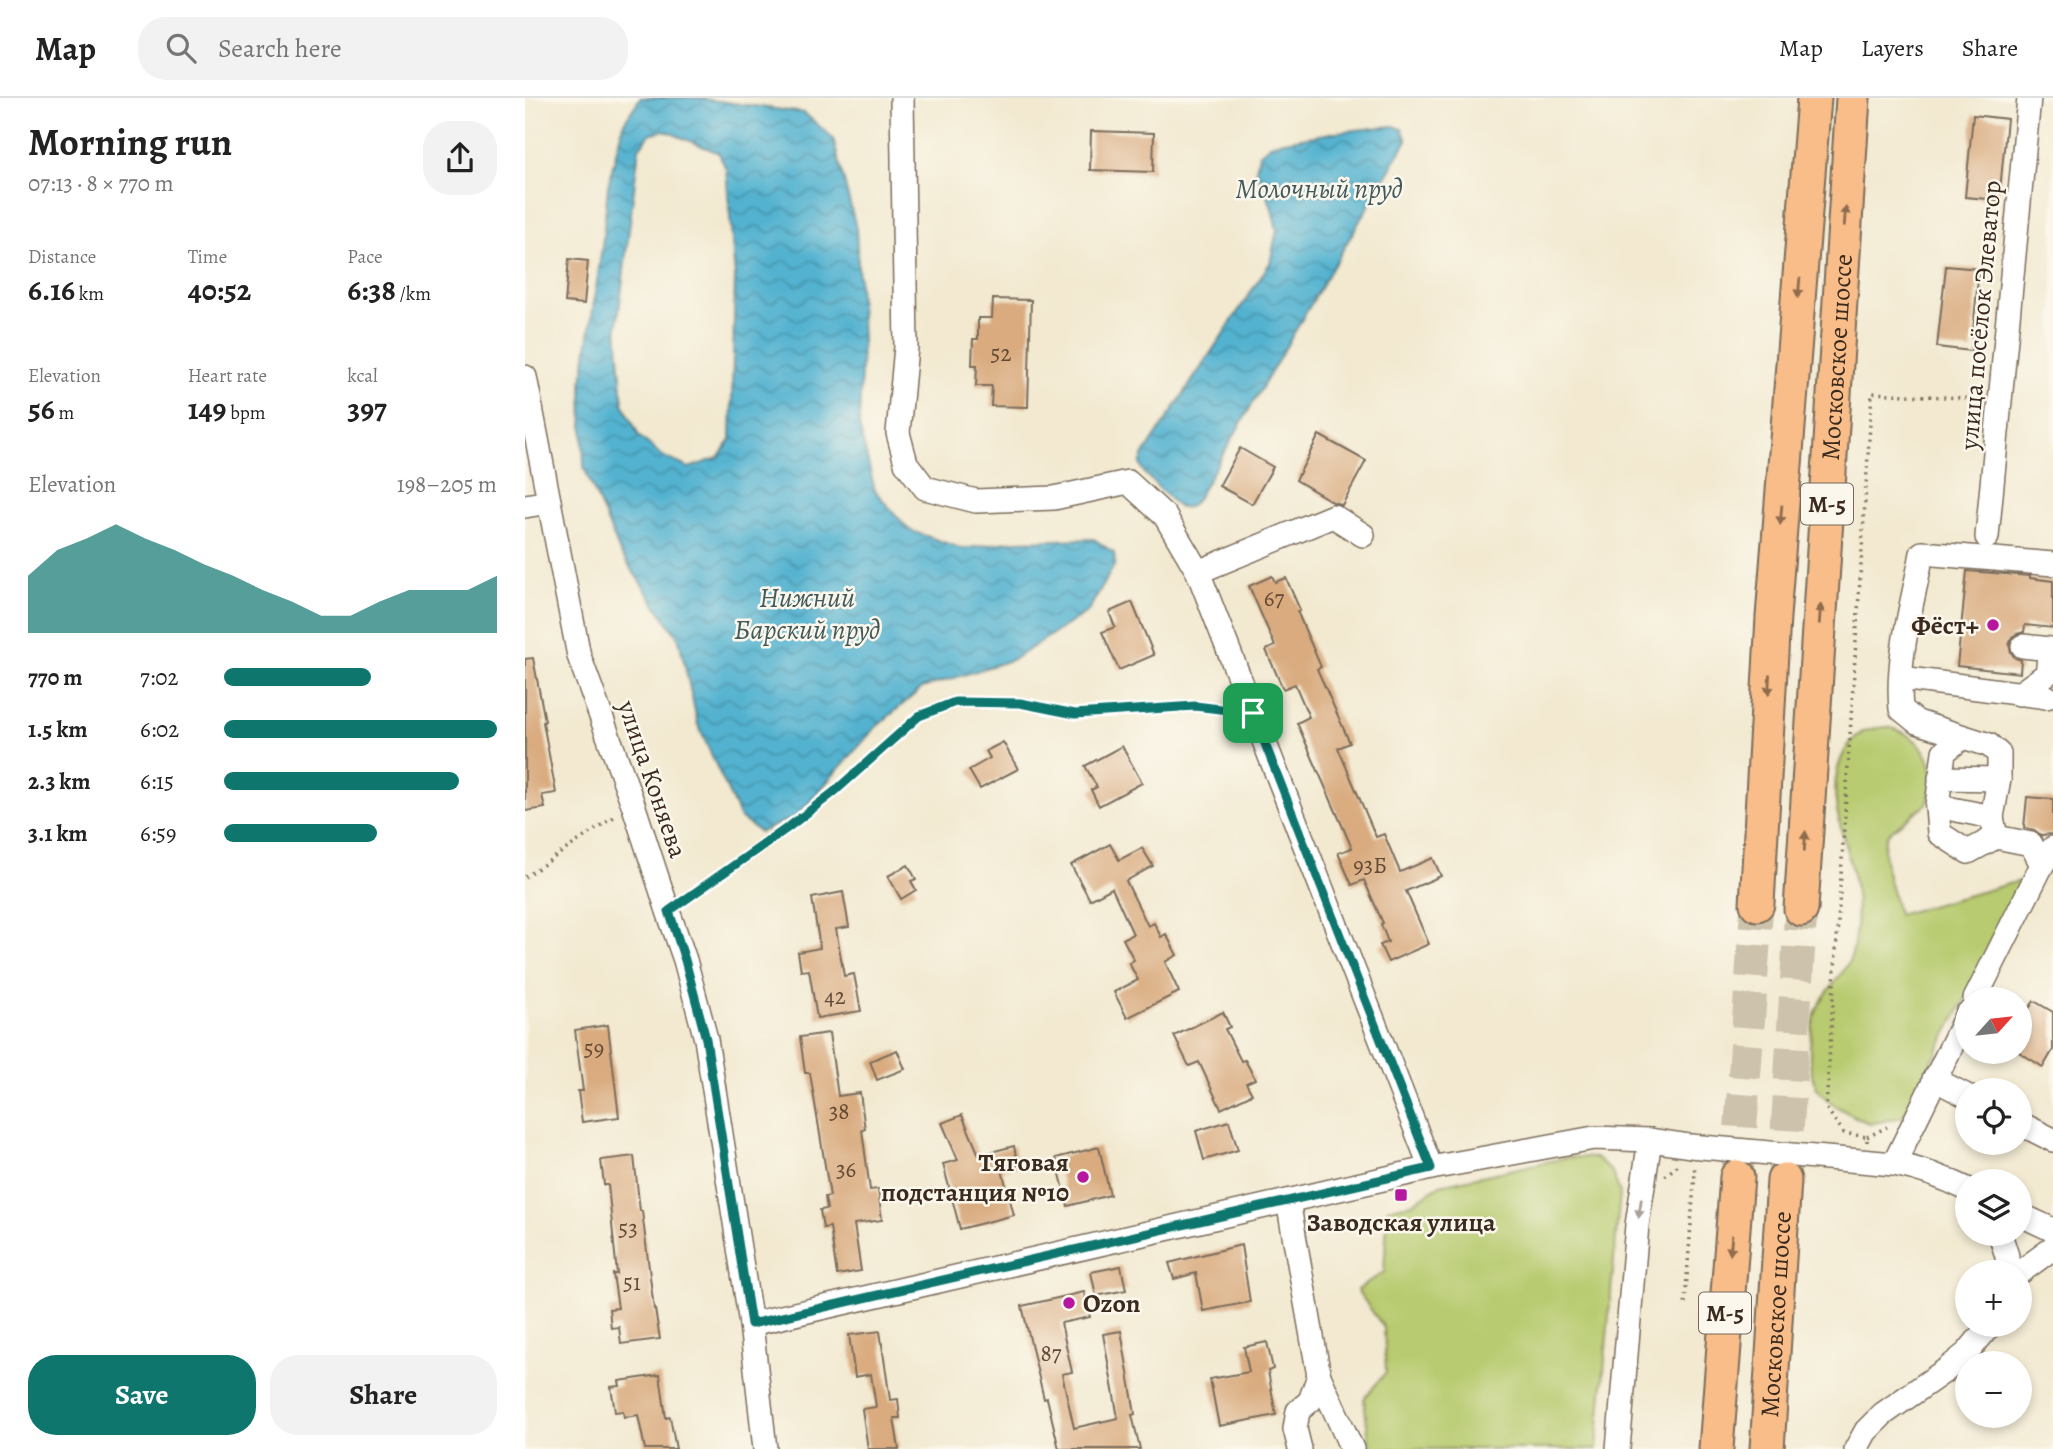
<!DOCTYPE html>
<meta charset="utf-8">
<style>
body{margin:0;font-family:Alegreya,serif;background:#f2f2f2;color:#222;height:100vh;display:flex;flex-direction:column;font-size:26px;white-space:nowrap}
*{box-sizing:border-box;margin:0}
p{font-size:23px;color:#767676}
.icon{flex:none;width:38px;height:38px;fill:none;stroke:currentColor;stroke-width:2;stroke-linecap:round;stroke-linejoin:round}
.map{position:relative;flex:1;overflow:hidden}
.sheet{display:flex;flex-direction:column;background:#fff;width:525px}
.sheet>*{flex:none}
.needle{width:46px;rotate:63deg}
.buttons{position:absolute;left:1430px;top:889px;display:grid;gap:14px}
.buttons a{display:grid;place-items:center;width:77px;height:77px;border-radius:50%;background:#fff;box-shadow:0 4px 10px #0003;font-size:35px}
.pin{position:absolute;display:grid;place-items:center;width:60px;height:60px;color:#fff;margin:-30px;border-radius:14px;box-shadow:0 4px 10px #0006}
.round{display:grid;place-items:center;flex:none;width:74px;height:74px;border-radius:28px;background:#f2f2f2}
.head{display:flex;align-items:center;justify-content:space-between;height:119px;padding:0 28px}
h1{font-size:38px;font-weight:600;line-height:52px}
.metrics{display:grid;grid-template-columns:repeat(3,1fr);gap:10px;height:119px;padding:7px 28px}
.metrics div{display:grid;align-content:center}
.metrics b{font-size:30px;font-weight:600}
.metrics small{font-size:19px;font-weight:400}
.metrics p{font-size:19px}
.chart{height:196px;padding:14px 28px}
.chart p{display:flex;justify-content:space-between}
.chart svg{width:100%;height:126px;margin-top:7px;fill:#0f766e;opacity:.7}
.primary-button{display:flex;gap:14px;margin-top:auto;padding:14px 28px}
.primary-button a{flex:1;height:80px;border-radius:28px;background:#0f766e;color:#fff;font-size:28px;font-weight:600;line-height:80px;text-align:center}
.primary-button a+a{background:#f2f2f2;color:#222}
ul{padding:0 28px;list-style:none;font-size:23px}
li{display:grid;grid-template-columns:112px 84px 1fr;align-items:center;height:52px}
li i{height:18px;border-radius:9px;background:#0f766e}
header{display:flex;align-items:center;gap:42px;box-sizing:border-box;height:98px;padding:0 35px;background:#fff;border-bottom:2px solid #e0e0e0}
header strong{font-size:33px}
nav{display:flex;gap:38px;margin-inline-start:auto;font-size:24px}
.search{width:490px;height:63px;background:#f2f2f2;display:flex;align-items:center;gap:18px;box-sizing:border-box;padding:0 24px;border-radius:28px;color:#767676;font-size:26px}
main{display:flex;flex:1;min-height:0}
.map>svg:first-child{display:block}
.grass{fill:#b8cb6f;stroke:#7a7a46;stroke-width:2}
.water{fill:url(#water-waves);stroke:#466e77;stroke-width:2;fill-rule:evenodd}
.building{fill:#d9ab7f}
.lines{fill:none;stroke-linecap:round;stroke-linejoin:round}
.highway-tunnel{stroke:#cdc3ac;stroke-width:33;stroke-dasharray:33 17;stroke-linecap:butt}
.minor-casing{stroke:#7b6d5c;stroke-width:26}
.highway-casing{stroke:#7b6d5c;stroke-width:37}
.path{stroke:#7b6d5c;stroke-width:3.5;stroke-dasharray:2 5;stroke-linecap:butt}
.minor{stroke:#fff;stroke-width:23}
.highway{stroke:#f8bd89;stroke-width:33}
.oneway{fill:#906c4e}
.oneway2{fill:#a79f9a}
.route-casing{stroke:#fff;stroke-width:14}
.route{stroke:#0f766e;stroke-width:9}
.poi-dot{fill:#b5179e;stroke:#fbf7ec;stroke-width:2.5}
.labels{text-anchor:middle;stroke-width:5;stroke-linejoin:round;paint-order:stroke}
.number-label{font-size:23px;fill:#624a36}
.shield{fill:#fbf7ec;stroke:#75685c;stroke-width:2}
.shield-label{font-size:24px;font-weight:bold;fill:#3b2a1e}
.street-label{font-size:26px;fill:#3b2a1e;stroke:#fbf7ec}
.poi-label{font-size:26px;font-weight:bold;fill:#3b2a1e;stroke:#fbf7ec;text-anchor:end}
.water-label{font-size:28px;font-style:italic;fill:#435a5c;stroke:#fbf7ec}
</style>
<header>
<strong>Map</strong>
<div class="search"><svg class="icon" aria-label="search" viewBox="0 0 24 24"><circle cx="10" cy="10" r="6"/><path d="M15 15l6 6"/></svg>Search here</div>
<nav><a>Map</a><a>Layers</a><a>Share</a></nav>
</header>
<main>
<section class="sheet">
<div class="head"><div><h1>Morning run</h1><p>07:13 · 8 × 770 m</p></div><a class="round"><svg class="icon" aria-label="share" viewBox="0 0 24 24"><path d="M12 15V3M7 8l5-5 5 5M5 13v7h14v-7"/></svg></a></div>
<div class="metrics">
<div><p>Distance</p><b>6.16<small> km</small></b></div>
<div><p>Time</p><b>40:52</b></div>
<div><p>Pace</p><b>6:38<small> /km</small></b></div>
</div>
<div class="metrics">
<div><p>Elevation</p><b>56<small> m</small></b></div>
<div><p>Heart rate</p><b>149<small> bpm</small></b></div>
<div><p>kcal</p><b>397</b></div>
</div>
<div class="chart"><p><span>Elevation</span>198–205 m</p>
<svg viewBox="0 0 160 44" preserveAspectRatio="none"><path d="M0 44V24L10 15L20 11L30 6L40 11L50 15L60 20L70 24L80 29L90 33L100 38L110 38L120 33L130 29L140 29L150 29L160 24V44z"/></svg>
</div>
<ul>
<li><b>770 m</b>7:02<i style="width:54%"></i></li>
<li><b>1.5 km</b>6:02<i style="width:100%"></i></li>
<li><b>2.3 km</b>6:15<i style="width:86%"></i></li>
<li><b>3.1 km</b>6:59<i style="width:56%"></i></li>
</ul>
<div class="primary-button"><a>Save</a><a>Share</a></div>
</section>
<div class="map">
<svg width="1528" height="1351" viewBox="0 0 1528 1351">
<defs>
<pattern id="water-waves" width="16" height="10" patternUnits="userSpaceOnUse" patternTransform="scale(1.75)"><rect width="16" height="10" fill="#52b2d0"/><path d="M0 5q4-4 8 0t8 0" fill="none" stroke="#4591a8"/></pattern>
</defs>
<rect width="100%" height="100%" fill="#fbf7ec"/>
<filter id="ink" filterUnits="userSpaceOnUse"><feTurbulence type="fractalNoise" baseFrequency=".0143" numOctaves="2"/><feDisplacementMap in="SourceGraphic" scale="14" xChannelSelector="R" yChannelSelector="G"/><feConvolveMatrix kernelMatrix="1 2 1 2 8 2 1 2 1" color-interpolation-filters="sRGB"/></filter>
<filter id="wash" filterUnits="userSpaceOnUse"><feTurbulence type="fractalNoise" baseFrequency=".00686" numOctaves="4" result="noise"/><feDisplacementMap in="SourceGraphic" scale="28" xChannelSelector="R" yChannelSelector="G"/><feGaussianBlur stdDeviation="1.57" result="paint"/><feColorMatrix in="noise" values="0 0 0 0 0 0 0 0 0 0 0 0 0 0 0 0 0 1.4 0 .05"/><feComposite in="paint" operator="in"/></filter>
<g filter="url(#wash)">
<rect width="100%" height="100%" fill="#f2e9d0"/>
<!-- grass -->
<g class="grass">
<path d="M1363,629c23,5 42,22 44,47 1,9 -3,20 -4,29 -9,7 -34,24 -40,31 -12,16 7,61 10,81l132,-37 -128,239 -32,7c-25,-13 -55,-22 -59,-54 -3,-18 0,-52 9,-67 10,-18 30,-34 33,-54 4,-21 5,-43 2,-64 -7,-44 -34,-91 -10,-134 11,-19 22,-23 43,-24z"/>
<polygon points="1044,1059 1072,1060 1087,1074 1095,1095 1072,1351 845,1351 839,1301 861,1274 859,1230 832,1192 859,1174 863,1110 886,1106 915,1087"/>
</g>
<!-- water -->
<g class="water">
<path d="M115,0h57l107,15 29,25 23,90 6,113 -3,85 16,65 34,39 54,19 50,-8 81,-2 20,14 1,11 -27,47 -74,48 -92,29 -47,40 -78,88 -37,16 -20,-14 -42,-93 -19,-86 -59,-87 -36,-85 -2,-84 20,-135 6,-62 15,-62zM139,32l55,23 7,16 9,108 -4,163 -13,18 -29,10 -27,-12 -23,-20 -16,-33 -6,-75 22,-180 11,-14z"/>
<polygon points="869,28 877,31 882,42 670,404 663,409 654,410 620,376 615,366 619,356 745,165 752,132 746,107 731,72 734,56 748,45 812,34"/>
</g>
<g id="blocks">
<!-- building -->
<g class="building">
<polygon points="1448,17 1482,21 1474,102 1440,99"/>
<polygon points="566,33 629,35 628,74 565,72"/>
<polygon points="44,161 63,163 59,206 40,204"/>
<polygon points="1421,168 1454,171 1446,253 1412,249"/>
<polygon points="468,201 506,202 503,309 466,308 467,288 451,288 452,267 447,267 448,241 453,241 453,220 467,220"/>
<polygon points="794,337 841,363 817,407 808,404 771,382"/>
<polygon points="715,350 748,369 727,406 694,388"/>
<polygon points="1442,473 1505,478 1505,480 1528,483 1528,530 1500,527 1499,534 1492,536 1487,539 1484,546 1486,554 1490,560 1496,562 1495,575 1432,568"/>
<polygon points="747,478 750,484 761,480 775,512 772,513 796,569 792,571 825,645 813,650 851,739 859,736 875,774 908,760 916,778 881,793 904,846 863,864 855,847 863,844 856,826 858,825 839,782 827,787 813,755 827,750 772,625 784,619 770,586 758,591 741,552 750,548 724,488"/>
<polygon points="607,504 629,557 594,572 577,534 590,529 584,514"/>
<polygon points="8,560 20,623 18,624 31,695 17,697 20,710 0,713 0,561"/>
<polygon points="478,644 493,671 455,691 444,672 465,660 461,653"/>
<polygon points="597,648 617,685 574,708 566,692 572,689 560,668"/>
<polygon points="1502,699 1528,701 1528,736 1516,737 1509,732 1499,730"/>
<polygon points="585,746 594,762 617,750 628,768 601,783 623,828 629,825 636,839 641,836 652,857 640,864 654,894 602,920 589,894 613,882 604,865 609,862 598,841 608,836 587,790 565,802 546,767"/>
<polygon points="383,767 391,781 386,783 391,792 376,801 363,778"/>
<polygon points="318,794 324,829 311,831 319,878 329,876 336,913 292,920 284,872 276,873 273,854 295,850 287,800"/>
<polygon points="1509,903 1528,914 1528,952 1518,969 1494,954 1494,926"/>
<polygon points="698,914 705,929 700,931 716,963 720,962 730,981 721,985 727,996 696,1011 674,964 664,968 649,938"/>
<polygon points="83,927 94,1019 57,1024 53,993 58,993 50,932"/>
<polygon points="304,935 313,998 335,995 340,1031 337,1032 345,1092 353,1091 357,1122 329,1126 336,1173 312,1177 305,1129 298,1130 295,1112 302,1111 300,1099 305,1098 285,975 280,975 275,939"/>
<polygon points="372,952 380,971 352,982 345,963"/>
<polygon points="437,1017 454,1057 489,1048 493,1068 477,1072 489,1117 435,1131 418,1066 433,1062 417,1025"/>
<polygon points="704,1023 713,1052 679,1062 671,1033"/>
<polygon points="574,1049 585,1097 543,1108 531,1060"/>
<polygon points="109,1058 115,1113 117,1113 129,1211 130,1211 135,1241 96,1246 94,1229 86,1230 84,1211 93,1210 88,1176 92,1176 83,1087 79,1087 76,1062"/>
<polygon points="716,1147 725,1204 678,1213 671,1175 649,1181 644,1165"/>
<polygon points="596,1168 601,1192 571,1198 566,1174"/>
<polygon points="559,1194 565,1219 536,1225 547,1274 537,1276 549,1330 593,1320 578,1236 596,1233 610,1316 607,1317 615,1351 534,1351 522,1300 519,1301 497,1208"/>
<polygon points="355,1233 365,1302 373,1301 375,1320 369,1320 374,1351 343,1351 337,1311 351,1309 346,1276 330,1279 324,1237"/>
<polygon points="742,1244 748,1271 743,1273 751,1317 694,1328 685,1281 724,1274 719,1249"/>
<polygon points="135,1277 141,1320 145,1319 151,1351 120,1351 113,1317 99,1319 98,1313 90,1314 86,1289 95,1288 94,1283"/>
</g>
</g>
</g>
<g filter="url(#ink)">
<use href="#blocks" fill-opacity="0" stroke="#7b6d5c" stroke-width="2"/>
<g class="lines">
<!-- highway-tunnel -->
<g class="highway-tunnel">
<polyline points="1212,1079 1232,806"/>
<polyline points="1259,1082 1276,811"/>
</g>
<!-- minor casing -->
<g class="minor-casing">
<g id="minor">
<polyline points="377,0 381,249 373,335 381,365 400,390 451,403 529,400 603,384 640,418 673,474 906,1070"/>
<polyline points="0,279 54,558 108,706 143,813 160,862 181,941 226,1226 240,1351"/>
<polyline points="0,408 24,404"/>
<polyline points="1462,439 1504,0"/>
<polyline points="673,474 808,418 838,437"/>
<polyline points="1376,580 1522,599"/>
<polyline points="1494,596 1522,576 1525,551 1498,548"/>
<polyline points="1437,640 1419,654 1412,708 1414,735 1443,754 1471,739 1506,746 1517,767"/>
<polyline points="1415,680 1474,681"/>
<polyline points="1412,708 1467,719"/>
<path d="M1471,739l-4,-20 7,-38v-25l-10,-9 -72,-23 -16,-13c-5,-52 12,-106 21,-156l131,11"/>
<polyline points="1450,901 1517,767 1528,750"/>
<polyline points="1409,981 1442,998"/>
<polyline points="1494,1025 1528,1042"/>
<polyline points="1369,1066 1442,916"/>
<polyline points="763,1103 794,1278 827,1351"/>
<polyline points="1494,1116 1528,1132"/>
<polyline points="1475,1136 1482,1158 1482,1174"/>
<polyline points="1494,1175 1528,1150"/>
<path d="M226,1226l680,-156 163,-30 56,2 40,6 204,18c26,5 49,13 73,25"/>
<polyline points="775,1351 770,1331 773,1313 785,1303 794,1278"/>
<polyline points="1093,1351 1112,1127 1125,1042"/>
<polyline points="1331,1351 1341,1333 1358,1316 1421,1272 1442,1255 1465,1227"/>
</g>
</g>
<!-- highway casing -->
<g class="highway-casing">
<g id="highway">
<polyline points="1232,806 1248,519 1289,0"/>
<path id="s1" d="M1276,811l52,-811"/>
<polyline points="1191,1351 1212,1079"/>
<path id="s2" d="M1242,1351l17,-269"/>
</g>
</g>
<!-- path -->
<g class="path">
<polyline points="0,779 92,717"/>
<polyline points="160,802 265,728 309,694 394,618 430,604 495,605 550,616 670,608 707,612"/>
<polyline points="1342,1039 1362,1029"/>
<polyline points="1342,1044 1342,1039 1319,1035 1301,1010 1347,295 1455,301"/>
<polyline points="1140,1078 1153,1067"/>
<polyline points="1160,1205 1170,1074 1169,1068"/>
</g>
<!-- minor -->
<use href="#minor" class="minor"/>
<!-- highway -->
<use href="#highway" class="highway"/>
</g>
<!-- one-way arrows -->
<defs><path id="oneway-solid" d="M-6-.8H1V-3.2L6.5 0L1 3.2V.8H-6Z" transform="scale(1.75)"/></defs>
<g class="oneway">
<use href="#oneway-solid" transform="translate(1320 118) rotate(-86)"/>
<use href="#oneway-solid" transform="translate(1274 190) rotate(95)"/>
<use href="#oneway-solid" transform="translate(1256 417) rotate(95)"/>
<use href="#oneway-solid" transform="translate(1295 516) rotate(-86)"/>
<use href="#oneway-solid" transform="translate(1244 587) rotate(93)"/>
<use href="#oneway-solid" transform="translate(1280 743) rotate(-86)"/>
<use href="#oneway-solid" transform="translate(1206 1147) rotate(95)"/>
</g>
<use class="oneway2" href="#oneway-solid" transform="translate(1115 1110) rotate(98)"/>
</g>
<g class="lines" filter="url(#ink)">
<!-- route casing -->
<g class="route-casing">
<polygon id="route" points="430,604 495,605 550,616 670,608 728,615 906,1070 226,1226 181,941 160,862 144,813 265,728 309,694 394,618"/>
</g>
<!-- route -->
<use href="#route" class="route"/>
</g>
<!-- markers -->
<g class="poi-dot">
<circle cx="1468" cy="527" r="7"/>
<circle cx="558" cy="1079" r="7"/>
<rect x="869" y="1090" width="14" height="14" rx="3.5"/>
<circle cx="544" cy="1205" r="7"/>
</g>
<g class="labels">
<!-- number labels -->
<g class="number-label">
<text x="476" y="263">52</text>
<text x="749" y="508">67</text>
<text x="845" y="775">93Б</text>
<text x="310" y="906">42</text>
<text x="69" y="958">59</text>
<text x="314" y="1021">38</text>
<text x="321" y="1079">36</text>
<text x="103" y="1138">53</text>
<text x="107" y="1192">51</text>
<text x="526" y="1263">87</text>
</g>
<!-- shield labels -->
<g class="shield">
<rect x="1276" y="385.5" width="52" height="41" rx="5"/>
<rect x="1174" y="1194.5" width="52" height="41" rx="5"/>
</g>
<g class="shield-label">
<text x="1302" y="414">М-5</text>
<text x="1200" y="1223">М-5</text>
</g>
<!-- street labels -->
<g class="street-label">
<text transform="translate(1455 217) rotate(-85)" y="9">улица посёлок Элеватор</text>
<text dy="9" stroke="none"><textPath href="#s1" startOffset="553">Московское шоссе</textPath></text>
<text transform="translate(128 681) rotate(71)" y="9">улица Коняева</text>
<text dy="9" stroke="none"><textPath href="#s2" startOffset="135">Московское шоссе</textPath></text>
</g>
<!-- poi labels -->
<g class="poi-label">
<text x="1454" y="536">Фёст+</text>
<text x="544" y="1073">Тяговая<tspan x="544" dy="30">подстанция №10</tspan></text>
<text x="876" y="1133" text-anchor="middle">Заводская улица</text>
<text x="558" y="1214" text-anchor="start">Ozon</text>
</g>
<!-- water labels -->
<g class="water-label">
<text x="794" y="100">Молочный пруд</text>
<text x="282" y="509">Нижний<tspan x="282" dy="32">Барский пруд</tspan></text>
</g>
</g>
</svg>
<div class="buttons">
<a><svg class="needle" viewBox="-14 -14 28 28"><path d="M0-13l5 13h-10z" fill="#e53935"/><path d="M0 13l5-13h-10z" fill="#767676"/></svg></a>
<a><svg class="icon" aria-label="locate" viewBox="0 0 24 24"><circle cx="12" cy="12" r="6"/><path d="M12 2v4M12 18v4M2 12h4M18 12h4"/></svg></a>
<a><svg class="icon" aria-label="layers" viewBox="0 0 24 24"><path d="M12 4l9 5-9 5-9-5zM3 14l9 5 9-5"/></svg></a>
<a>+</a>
<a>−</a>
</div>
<div class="pin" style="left:728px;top:615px;background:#1e9e55"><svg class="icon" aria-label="arrive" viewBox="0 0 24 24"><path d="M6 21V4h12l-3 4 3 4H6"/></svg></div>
</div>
</main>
